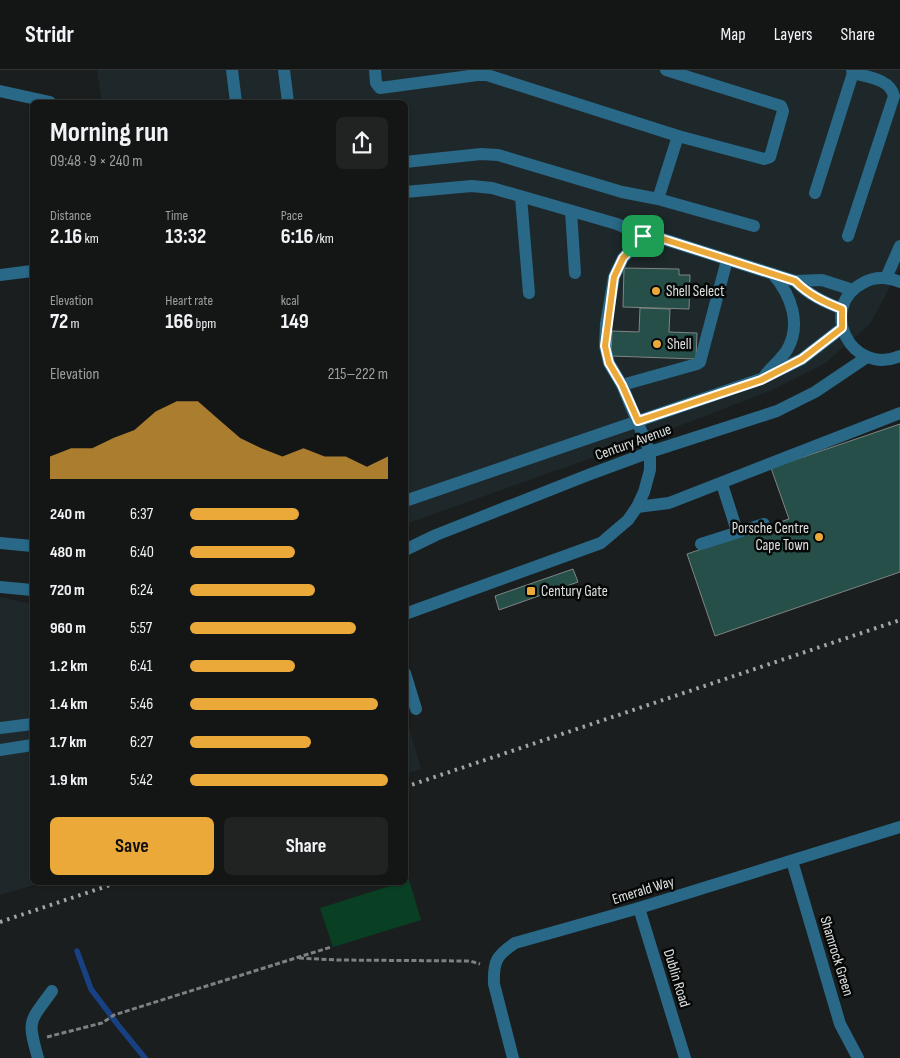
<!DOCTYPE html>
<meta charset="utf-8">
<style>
body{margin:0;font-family:"Sofia Sans Condensed",sans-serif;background:#212323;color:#f1f3f6;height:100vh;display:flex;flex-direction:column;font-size:19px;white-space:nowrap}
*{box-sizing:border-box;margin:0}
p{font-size:16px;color:#9d9fa1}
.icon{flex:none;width:28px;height:28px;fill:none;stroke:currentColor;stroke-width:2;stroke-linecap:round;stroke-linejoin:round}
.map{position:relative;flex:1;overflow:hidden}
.panel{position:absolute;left:30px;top:30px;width:378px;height:785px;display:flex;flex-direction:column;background:#141616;border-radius:8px;box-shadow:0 1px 4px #0004,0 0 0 1px #333535}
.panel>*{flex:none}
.pin{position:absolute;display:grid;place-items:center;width:42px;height:42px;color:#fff;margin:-21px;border-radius:10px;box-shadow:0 2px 8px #0006}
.round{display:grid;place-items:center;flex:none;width:52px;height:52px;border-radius:8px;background:#212323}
.headline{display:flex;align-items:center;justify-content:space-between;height:85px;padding:0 20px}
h1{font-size:28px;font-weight:700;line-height:38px}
.metrics{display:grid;grid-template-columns:repeat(3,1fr);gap:8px;height:85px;padding:5px 20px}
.metrics div{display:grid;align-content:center}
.metrics b{font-size:21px;font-weight:700}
.metrics small{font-size:14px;font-weight:400}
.metrics p{font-size:14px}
.chart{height:140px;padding:10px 20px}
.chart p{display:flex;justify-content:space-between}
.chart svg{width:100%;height:90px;margin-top:5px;fill:#eba93a;opacity:.7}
.cta{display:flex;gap:10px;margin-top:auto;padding:10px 20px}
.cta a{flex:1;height:58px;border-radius:8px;background:#eba93a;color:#111;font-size:20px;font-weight:700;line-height:58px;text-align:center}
.cta a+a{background:#212323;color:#f1f3f6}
ul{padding:0 20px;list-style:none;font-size:16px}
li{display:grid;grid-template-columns:80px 60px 1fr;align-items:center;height:38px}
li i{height:12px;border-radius:6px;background:#eba93a}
header{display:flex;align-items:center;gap:30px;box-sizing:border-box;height:70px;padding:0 25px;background:#141616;border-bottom:1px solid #333535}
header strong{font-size:24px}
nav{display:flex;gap:28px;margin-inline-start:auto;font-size:18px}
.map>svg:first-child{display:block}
.built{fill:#1e282a}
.green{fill:#094023}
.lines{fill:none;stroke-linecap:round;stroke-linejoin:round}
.stream{stroke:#184183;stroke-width:5.5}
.building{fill:#254f48;stroke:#818584}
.path{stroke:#7e8181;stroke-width:3;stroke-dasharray:5 2.5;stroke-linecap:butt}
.minor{stroke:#296887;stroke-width:12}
.rail{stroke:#a3a6a6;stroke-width:4;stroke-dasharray:2.5 5;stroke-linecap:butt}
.route-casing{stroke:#fff;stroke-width:10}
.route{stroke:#eba93a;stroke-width:6}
.poi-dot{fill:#eba93a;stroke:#060808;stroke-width:2}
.labels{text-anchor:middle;stroke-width:5;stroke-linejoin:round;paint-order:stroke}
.poi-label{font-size:15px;fill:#dee0e0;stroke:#060808;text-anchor:start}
.street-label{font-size:15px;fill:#dee0e0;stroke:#060808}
</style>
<header>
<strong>Stridr</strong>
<nav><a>Map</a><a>Layers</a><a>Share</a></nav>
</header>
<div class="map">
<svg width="900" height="988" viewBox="0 0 900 988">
<rect width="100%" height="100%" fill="#1a1e1e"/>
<!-- built -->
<g class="built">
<polygon points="97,0 900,0 900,198 870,254 824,294 770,321 637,372 405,454 405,32 102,32"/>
<polygon points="0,527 32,534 32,812 41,813 0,825"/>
<polygon points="405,644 421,699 405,704"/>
</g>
<!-- green -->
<polygon class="green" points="409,810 421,850 333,877 320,838"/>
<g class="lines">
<!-- stream -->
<polyline class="stream" points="77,881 91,919 118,955 145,988"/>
</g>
<!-- building -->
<g class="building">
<polygon points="624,198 679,199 679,205 690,205 689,239 623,237"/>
<polygon points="640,238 670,239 669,262 697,263 696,289 611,286 612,261 639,262"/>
<polygon points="900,354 900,502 715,566 687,484 789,449 771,398"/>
<polygon points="573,499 578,512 499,540 495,526"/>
</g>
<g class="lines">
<!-- path -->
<g class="path">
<polyline points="299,888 338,890 470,891 480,894"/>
<polyline points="47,967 102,953 114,945 331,877"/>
</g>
<!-- minor -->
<g class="minor">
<polyline points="232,0 236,32"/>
<polyline points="284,0 288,32"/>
<polyline points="375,0 376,13 380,18 477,5 487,5 678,66 764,89 770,87 783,41 781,36 666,0"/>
<polyline points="0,21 50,32"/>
<polyline points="678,66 658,129 754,156"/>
<polyline points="405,92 481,84 498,85 622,122 658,129"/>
<polyline points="405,122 472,116 492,118 617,154 643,166 663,169 795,211 822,210 853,220"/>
<polyline points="815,123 853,3"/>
<polyline points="521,127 529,223"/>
<polyline points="571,141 575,203"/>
<path d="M848,166l46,-140c-4,-17 -26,-19 -41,-23l-1,-3"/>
<polyline points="0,205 32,201"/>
<polyline points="886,208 900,176"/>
<path d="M795,211c14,14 29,21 47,28"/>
<path d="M900,212c-12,-5 -25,-6 -37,1 -46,24 -12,94 37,73"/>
<path d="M766,304c7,-8 15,-15 21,-24 15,-26 4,-55 -14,-76"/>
<polyline points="622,315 697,294 700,292 727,190"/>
<polyline points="722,414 737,461"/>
<polyline points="405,431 761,309 802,289 842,258"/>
<polyline points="637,437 669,433 900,343"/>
<polyline points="0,473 32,476"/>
<polyline points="701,474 764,454"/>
<polyline points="405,480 436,465 588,405 650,382 777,341 815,322 867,287"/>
<polyline points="0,517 32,520"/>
<polyline points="405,544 601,473 628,450 637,437 644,422 650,400 650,382 622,315 609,293 605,276 606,254 614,207 623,188 643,166"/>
<polyline points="405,603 416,639"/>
<polyline points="0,658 32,654"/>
<polyline points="0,680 32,675"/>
<polyline points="792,791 840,954 858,988"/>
<polyline points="639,838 685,988"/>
<path d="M38,988c-11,-39 -9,-35 14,-67"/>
<path d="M513,988l-19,-74c-1,-23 3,-29 21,-41l124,-35 261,-81"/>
</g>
<!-- rail -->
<g class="rail">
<polyline points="405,717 900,550"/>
<polyline points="0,852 119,812"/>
</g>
</g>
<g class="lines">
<!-- route casing -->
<g class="route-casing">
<path id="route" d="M643,166l20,3 132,42c14,14 29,21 47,28v19l-40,31 -41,21 -123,41 -16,-36 -13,-22 -4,-17 9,-69 9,-19z"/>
</g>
<!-- route -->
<use href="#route" class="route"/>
</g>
<!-- markers -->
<g class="poi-dot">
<circle cx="656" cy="221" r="5"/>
<circle cx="657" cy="274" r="5"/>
<circle cx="819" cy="467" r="5"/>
<rect x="526" y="516" width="10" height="10" rx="2.5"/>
</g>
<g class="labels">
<!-- poi labels -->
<g class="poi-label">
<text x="666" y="226">Shell Select</text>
<text x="667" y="279">Shell</text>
<text x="809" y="463" text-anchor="end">Porsche Centre<tspan x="809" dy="17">Cape Town</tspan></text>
<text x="541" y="526">Century Gate</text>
</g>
<!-- street labels -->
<g class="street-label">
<text transform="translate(633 372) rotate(-20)" y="5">Century Avenue</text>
<text transform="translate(643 820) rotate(-17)" y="5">Emerald Way</text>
<text transform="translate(837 886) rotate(73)" y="5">Shamrock Green</text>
<text transform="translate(677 908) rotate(73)" y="5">Dublin Road</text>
</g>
</g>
</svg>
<div class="pin" style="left:643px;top:166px;background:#1e9e55"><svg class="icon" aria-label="arrive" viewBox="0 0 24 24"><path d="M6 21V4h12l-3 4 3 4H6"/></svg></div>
<section class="panel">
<div class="headline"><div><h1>Morning run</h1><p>09:48 · 9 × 240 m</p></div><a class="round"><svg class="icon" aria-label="share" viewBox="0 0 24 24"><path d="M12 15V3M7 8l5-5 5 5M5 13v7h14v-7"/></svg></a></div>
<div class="metrics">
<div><p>Distance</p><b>2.16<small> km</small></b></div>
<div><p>Time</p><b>13:32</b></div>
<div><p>Pace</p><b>6:16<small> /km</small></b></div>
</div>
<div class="metrics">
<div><p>Elevation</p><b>72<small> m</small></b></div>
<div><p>Heart rate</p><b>166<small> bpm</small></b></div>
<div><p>kcal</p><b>149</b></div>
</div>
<div class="chart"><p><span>Elevation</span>215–222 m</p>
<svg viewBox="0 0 160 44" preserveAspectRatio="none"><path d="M0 44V33L10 29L20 29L30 24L40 20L50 11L60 6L70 6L80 15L90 24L100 29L110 33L120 29L130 33L140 33L150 38L160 33V44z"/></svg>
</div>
<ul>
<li><b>240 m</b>6:37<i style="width:55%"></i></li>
<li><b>480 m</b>6:40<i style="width:53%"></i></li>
<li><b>720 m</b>6:24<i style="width:63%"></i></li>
<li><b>960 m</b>5:57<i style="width:84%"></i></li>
<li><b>1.2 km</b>6:41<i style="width:53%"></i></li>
<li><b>1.4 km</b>5:46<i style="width:95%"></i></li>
<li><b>1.7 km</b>6:27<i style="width:61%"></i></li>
<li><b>1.9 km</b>5:42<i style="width:100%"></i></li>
</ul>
<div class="cta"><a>Save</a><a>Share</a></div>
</section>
</div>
